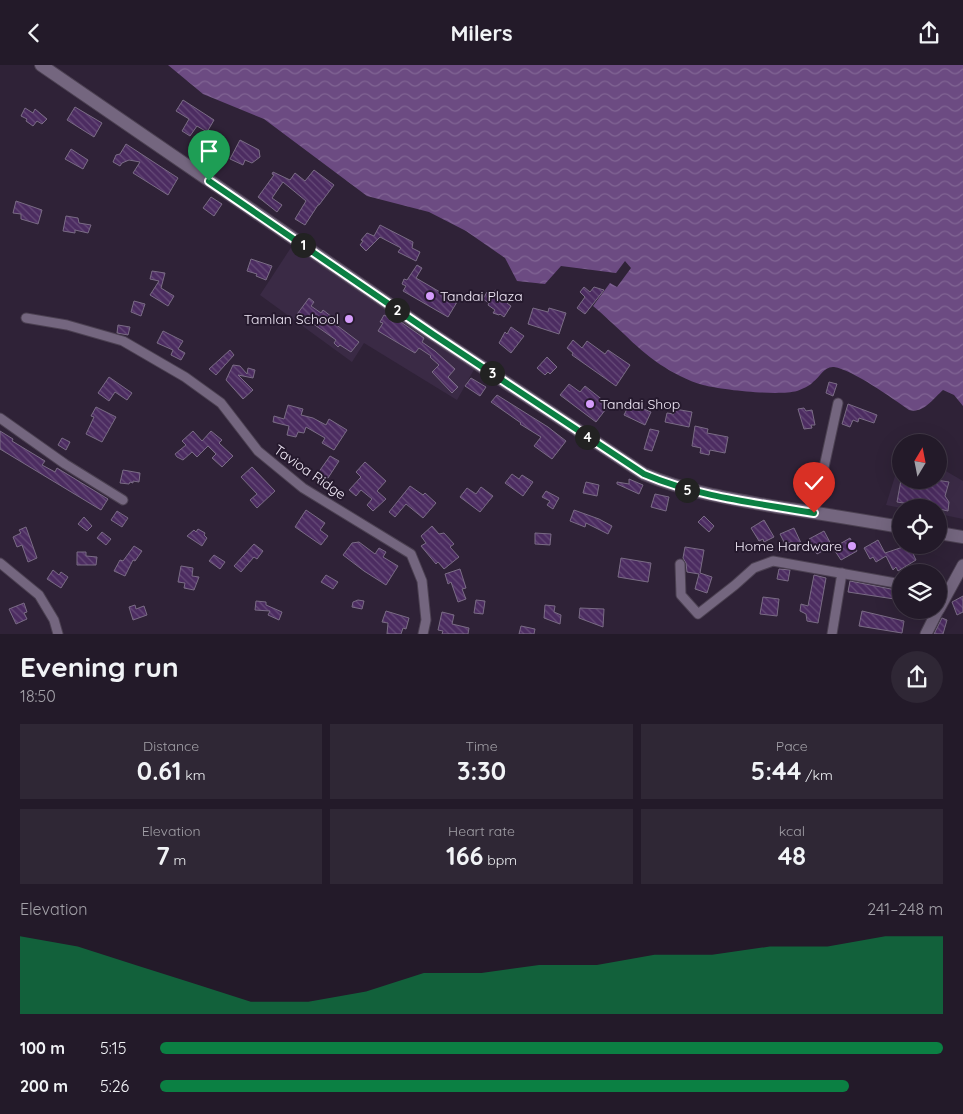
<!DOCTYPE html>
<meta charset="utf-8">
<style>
body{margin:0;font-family:Quicksand,sans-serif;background:#2f2735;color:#f1f3f6;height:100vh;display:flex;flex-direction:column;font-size:19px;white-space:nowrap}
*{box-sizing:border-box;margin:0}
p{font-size:16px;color:#a3a1a8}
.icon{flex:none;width:28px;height:28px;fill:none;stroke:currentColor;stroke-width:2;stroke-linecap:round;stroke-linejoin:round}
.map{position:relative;height:569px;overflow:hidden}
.drawer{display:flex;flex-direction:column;background:#231a29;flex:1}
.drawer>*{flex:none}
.needle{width:32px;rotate:10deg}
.buttons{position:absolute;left:892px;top:369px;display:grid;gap:10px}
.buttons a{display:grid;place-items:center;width:55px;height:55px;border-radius:50%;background:#231a29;box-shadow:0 5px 20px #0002,0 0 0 1px #403846;font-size:25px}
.pin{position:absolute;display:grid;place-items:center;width:42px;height:42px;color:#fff;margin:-51px -21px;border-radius:50% 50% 50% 0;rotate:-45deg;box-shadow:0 0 5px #0007}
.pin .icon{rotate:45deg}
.km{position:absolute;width:25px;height:25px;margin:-12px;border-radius:50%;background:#222;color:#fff;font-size:14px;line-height:25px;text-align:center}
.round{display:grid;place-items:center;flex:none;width:52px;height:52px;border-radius:26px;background:#2f2735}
.headline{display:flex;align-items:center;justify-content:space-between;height:85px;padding:0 20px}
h1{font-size:28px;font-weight:700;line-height:38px}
.figures{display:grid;grid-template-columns:repeat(3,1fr);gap:8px;height:85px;padding:5px 20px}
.figures div{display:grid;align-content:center;border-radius:0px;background:#2f2735;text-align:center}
.figures b{font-size:25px;font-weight:700}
.figures small{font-size:14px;font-weight:400}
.figures p{font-size:14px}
.chart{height:140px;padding:10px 20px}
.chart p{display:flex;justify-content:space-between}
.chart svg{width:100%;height:90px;margin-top:5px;fill:#0b8043;opacity:.7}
ul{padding:0 20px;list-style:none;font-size:16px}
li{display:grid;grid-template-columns:80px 60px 1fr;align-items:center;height:38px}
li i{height:12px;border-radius:6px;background:#0b8043}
header{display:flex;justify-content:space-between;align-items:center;height:65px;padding:0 20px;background:#231a29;font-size:22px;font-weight:700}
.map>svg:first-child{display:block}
.built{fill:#3a2a45}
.water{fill:url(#water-waves)}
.building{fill:url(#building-back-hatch);stroke:#7a6c85}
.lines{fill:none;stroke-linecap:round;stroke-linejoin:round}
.minor-casing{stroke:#4c4152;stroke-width:11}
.tertiary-casing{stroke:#4c4152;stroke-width:13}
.secondary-casing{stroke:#4c4152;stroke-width:14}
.minor{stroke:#74667f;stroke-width:9}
.tertiary{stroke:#74667f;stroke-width:11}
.secondary{stroke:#74667f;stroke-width:12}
.route-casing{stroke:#fff;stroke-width:10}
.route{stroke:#0b8043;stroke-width:6}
.poi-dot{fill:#d59cfb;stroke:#25192d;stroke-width:2}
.labels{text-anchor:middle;stroke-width:4;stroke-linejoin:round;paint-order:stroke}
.poi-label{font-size:14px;fill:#f2eaf8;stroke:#25192d;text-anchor:start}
.street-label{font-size:14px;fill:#f2eaf8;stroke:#25192d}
</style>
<header><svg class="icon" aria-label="back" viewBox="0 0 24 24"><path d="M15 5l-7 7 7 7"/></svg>Milers<svg class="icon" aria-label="share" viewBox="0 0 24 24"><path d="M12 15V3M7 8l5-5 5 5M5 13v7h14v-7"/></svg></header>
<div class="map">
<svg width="963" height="569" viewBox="0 0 963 569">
<defs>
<pattern id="water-waves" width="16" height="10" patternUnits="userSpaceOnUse" patternTransform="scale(1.25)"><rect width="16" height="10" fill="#6c4b82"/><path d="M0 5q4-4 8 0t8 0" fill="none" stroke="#816594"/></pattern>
<pattern id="building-back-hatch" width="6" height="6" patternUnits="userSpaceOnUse" patternTransform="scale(1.25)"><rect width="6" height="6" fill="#4c2c61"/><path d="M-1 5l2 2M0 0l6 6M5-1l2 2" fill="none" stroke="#664b78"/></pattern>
</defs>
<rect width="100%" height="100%" fill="#2f2237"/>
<!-- built -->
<g class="built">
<polygon points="292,181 476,301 457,335 364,278 352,297 260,230"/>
<polygon points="901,392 901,415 939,415 939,402 963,416 963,454 939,449 939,442 901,443 886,440"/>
</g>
<!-- water -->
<path class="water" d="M168,0h795v341l-9,-11 -11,-5c-10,9 -20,24 -34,20 -17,-12 -56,-40 -75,-43 -10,-1 -14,10 -21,15 -3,4 -11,7 -16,9 -19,5 -75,-1 -94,-6 -31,-9 -57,-29 -79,-51 -11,-10 -20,-19 -31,-28l17,-23 7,4 14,-19 -6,-7 -9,12 -55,-7 -16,18 -28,-3 -12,-23 -39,-27 -37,-19 -62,-16 -103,-77 -61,-25z"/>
<!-- building -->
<g class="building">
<polygon points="183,35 214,55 207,67 197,61 190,71 182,66 189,54 176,46"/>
<polygon points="75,42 102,58 94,72 67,55"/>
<polygon points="25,43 33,48 35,44 47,54 42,59 37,56 33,61 26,56 27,54 21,51"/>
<polygon points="240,75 259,85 260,92 252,98 245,95 243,100 230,94"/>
<polygon points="126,79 178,113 168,130 133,108 140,97 129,95 122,98 120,101 113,97 116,90 120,89"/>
<polygon points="71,84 88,95 83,104 65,94"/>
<polygon points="314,105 334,120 319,140 318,140 305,160 295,154 306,136 283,117 272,133 282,140 277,147 258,132 274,110 272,109 273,107 290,115 295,108 305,116"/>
<polygon points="211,132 222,139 214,151 203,143"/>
<polygon points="16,136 42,145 38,159 21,154 21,149 13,148"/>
<polygon points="66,151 78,153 79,158 91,160 88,168 75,165 75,168 63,166"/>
<polygon points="380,160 413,177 412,183 420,187 416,196 398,187 401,183 380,172 366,186 360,180 363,176 361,175 367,168 374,171"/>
<polygon points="251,194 272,201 266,215 256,211 257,209 247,206"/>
<polygon points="417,200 422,203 416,213 457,237 448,252 403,226 406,221 402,219 404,214 407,215"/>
<polygon points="152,206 165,208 161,223 174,231 168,241 150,230 159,216 150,214"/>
<polygon points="584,222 590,227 594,222 604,225 585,249 577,243 585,232 580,227"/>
<polygon points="495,225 508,233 507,238 511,241 504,252 500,249 499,250 493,248 495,245 488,240 489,238 483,234 487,227 492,230"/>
<polygon points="309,233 314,237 311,241 321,248 323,245 332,252 330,255 359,277 351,287 340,280 338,282 334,278 336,275 305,253 302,256 295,252"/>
<polygon points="134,236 145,239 141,251 131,247"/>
<polygon points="533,243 548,247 549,243 566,248 559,269 528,259"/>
<polygon points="388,248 424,273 422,277 435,286 455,304 448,312 458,322 452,328 432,307 439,300 430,292 431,291 419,283 415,288 378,266 383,258 380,257 384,250 386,251"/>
<polygon points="118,260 130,262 128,270 117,268"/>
<polygon points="511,262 524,271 511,288 499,278 505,267 507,269"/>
<polygon points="163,266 183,276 178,284 185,288 181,295 171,290 173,285 157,278"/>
<polygon points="573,275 582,283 587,276 605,289 608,285 630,300 616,321 572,290 573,288 567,283"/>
<polygon points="230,285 234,290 216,310 209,304"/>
<polygon points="547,292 557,302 550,309 548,307 545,310 537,303"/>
<polygon points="233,300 240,301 247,309 248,303 255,305 253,313 238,310 253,325 243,334 226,315"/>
<polygon points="109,312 132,328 127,335 115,327 109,336 98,328"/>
<polygon points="471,313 486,322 480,331 465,321"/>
<polygon points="829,317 837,319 833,331 826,328"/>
<polygon points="569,319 580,327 585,321 609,340 596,357 560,330"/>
<polygon points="497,330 548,362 566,376 552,394 534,381 541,372 520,359 521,358 491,337"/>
<polygon points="630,338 651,347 645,360 624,350"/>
<polygon points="848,339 877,350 874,358 859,353 858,357 853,355 850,362 842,359"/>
<polygon points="288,340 303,344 301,350 313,353 326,360 329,354 347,365 334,385 322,378 325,373 306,362 304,368 298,367 296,372 287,370 289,361 273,357 274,351 284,354"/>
<polygon points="96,342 116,352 102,377 86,369 94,352 91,351"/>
<polygon points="804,343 806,346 812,345 815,360 811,360 812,363 804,364 798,344"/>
<polygon points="675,344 692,347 689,362 665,357 667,348 674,349"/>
<polygon points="695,361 708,364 707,368 728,372 725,388 710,385 709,390 700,388 701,383 692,381"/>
<polygon points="650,364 659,366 652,386 644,384"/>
<polygon points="0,366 13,374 12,376 45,396 42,400 55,407 57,403 108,434 101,445 0,384"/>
<polygon points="193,366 202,376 211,366 222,375 219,378 233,391 222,402 212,393 216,389 208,381 197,392 192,387 183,395 177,392 175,389 186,380 182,376"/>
<polygon points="62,373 70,377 66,385 58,380"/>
<polygon points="330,391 339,396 328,413 321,412 318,408"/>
<polygon points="365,397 386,416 377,426 386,434 373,446 367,440 372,434 361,425 356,431 349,425 361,412 356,407"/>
<polygon points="252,402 275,426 257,443 250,435 257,429 241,412"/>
<polygon points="123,405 140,408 139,417 133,416 133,418 130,417 129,419 120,418"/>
<polygon points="512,409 519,414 522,410 533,417 523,431 505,418"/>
<polygon points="629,414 643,420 639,429 617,419 617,417 629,419"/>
<polygon points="901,415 935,419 936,415 949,417 945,431 949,437 948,446 939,444 939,442 930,442 897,437"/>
<polygon points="586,417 599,420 597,431 583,428"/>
<polygon points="410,421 423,430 425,428 436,438 423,453 406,439 395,452 389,447"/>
<polygon points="481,422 493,431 480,447 460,432 467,423 476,429"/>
<polygon points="546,426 559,433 553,444 547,440 550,436 542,432"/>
<polygon points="655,429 669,432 666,446 651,442"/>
<polygon points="306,445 325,458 320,465 328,471 321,480 295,462"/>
<polygon points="574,445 599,454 612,461 608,469 586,458 585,462 570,456"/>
<polygon points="117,446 128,453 122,462 111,455"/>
<polygon points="704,451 714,461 709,467 698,457"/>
<polygon points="84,452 92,461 87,466 78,459"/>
<polygon points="764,455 774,472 764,477 763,474 759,476 751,463"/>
<polygon points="432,461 439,469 444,468 454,479 450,482 459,492 444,504 438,497 436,499 421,481 426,478 421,471"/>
<polygon points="26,462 37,493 28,497 22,480 17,482 13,472 21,468 19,465"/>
<polygon points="794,463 801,478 794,480 791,477 785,479 780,469"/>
<polygon points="198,464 205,468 204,470 207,473 202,481 187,471 194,465 196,467"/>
<polygon points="824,466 832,481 817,489 809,474"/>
<polygon points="102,467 111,474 106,480 97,473"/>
<polygon points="535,468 551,469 550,480 535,479"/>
<polygon points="850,473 857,486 841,495 833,483"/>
<polygon points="878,475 885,488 909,480 916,495 898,506 896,502 893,505 886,491 876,497 873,492 870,494 864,483"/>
<polygon points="359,477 375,489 379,483 386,487 383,492 398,501 386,520 364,506 343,490 352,478"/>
<polygon points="254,479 263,486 257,494 254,492 241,507 234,501"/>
<polygon points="134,481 142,486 135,496 133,495 125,511 114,506 120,495 123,496"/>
<polygon points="685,482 704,485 700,508 712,512 707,528 695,524 699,509 687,507 686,498 683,493"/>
<polygon points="77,487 86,487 86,491 97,492 96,500 77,500"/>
<polygon points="214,490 225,497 220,504 209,496"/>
<polygon points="621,493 651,498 648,517 618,512"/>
<polygon points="181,501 193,503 192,511 199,512 194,525 184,523 185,518 178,517"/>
<polygon points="460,504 466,523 462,524 466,534 458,537 451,517 448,519 445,509"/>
<polygon points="779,504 790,505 788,516 777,514"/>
<polygon points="53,505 59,510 61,507 68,512 61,523 47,514"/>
<polygon points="326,510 338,517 333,524 321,517"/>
<polygon points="814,510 826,513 818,558 807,556 806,549 800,546 801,539 808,541"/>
<polygon points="850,516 901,526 901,535 848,527"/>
<polygon points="963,531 963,547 957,550 952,537"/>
<polygon points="763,532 779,534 777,551 760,549"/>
<polygon points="358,535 364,536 362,544 352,542 353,537"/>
<polygon points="476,535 485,536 483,549 474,548"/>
<polygon points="256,536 266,537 266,540 282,547 279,555 268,550 270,546 255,545"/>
<polygon points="24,538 27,547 24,548 27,554 16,559 9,544"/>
<polygon points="135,540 136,544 144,541 147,550 133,555 129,542"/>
<polygon points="545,540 555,541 554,547 561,550 560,559 544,553"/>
<polygon points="580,543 604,544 603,562 579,553"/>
<polygon points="386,546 409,553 406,564 403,563 401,569 387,569 388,558 382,557"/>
<polygon points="862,546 904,556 902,568 859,561"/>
<polygon points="442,547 454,550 452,559 469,563 468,569 442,569 443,566 438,565"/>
<polygon points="942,553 947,555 943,569 934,569"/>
<polygon points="521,561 535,564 534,569 519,569"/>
</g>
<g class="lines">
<!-- minor casing -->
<g class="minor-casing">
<g id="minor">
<polyline points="26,253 67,260 123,276 185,312 221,338 258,386 303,423 411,489 422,516 426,555 423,569"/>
<polyline points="0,353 65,399 123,435"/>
<polyline points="814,448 838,338"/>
<polyline points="0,498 39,530 54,555 58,569"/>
<polyline points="680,499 681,530 698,549 735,520 754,503 773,496 901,519"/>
<polyline points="832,569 842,508"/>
</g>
</g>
<!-- tertiary casing -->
<g class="tertiary-casing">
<g id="tertiary">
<polyline points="939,544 963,500"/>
<polyline points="926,569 938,545"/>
</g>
</g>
<!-- secondary casing -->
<g class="secondary-casing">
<g id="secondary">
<path d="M41,0l393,270 210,139c43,18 87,25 133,33 41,6 83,13 124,20"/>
<polyline points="939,468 963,472"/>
</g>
</g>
<!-- minor -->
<use href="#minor" class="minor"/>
<!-- tertiary -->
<use href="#tertiary" class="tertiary"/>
<!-- secondary -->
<use href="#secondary" class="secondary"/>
</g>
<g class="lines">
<!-- route casing -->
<g class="route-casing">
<path id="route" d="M209,116l225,154 210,139c54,23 113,29 170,39"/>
</g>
<!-- route -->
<use href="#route" class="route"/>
</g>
<!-- markers -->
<g class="poi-dot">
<circle cx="430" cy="231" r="5"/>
<circle cx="349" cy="254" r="5"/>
<circle cx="590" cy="339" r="5"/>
<circle cx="852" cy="481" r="5"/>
</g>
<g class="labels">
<!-- poi labels -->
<g class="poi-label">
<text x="440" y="236">Tandai Plaza</text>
<text x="339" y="259" text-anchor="end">Tamlan School</text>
<text x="600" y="344">Tandai Shop</text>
<text x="842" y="486" text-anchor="end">Home Hardware</text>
</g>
<!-- street labels -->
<g class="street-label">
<text transform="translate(310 407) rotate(35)" y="5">Tavioa Ridge</text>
</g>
</g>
</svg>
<div class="buttons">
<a><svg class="needle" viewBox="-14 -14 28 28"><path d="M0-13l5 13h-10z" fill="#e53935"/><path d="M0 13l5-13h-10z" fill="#a3a1a8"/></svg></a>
<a><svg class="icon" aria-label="locate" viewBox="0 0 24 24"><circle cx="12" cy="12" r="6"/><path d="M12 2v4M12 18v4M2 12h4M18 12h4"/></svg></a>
<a><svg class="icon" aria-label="layers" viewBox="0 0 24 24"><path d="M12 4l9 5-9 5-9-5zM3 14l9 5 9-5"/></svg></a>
</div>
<div class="pin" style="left:209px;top:116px;background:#1e9e55"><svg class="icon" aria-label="arrive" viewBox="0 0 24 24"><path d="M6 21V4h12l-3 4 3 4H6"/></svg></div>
<div class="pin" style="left:814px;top:448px;background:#d93025"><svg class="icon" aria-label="check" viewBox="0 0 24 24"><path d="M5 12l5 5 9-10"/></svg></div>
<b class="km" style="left:303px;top:180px">1</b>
<b class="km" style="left:397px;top:245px">2</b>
<b class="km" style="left:492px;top:308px">3</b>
<b class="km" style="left:587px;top:372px">4</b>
<b class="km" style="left:687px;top:425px">5</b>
</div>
<section class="drawer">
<div class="headline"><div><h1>Evening run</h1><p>18:50</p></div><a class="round"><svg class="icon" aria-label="share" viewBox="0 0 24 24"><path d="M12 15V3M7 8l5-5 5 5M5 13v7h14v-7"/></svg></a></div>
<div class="figures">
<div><p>Distance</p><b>0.61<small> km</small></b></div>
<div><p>Time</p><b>3:30</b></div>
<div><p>Pace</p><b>5:44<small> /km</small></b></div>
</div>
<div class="figures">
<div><p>Elevation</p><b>7<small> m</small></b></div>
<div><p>Heart rate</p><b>166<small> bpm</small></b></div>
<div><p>kcal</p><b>48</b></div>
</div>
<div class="chart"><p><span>Elevation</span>241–248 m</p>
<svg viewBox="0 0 160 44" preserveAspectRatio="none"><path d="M0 44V6L10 11L20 20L30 29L40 38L50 38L60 33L70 24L80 24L90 20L100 20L110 15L120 15L130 11L140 11L150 6L160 6V44z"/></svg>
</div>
<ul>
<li><b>100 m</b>5:15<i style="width:100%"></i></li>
<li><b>200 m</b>5:26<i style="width:88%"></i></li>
</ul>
</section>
